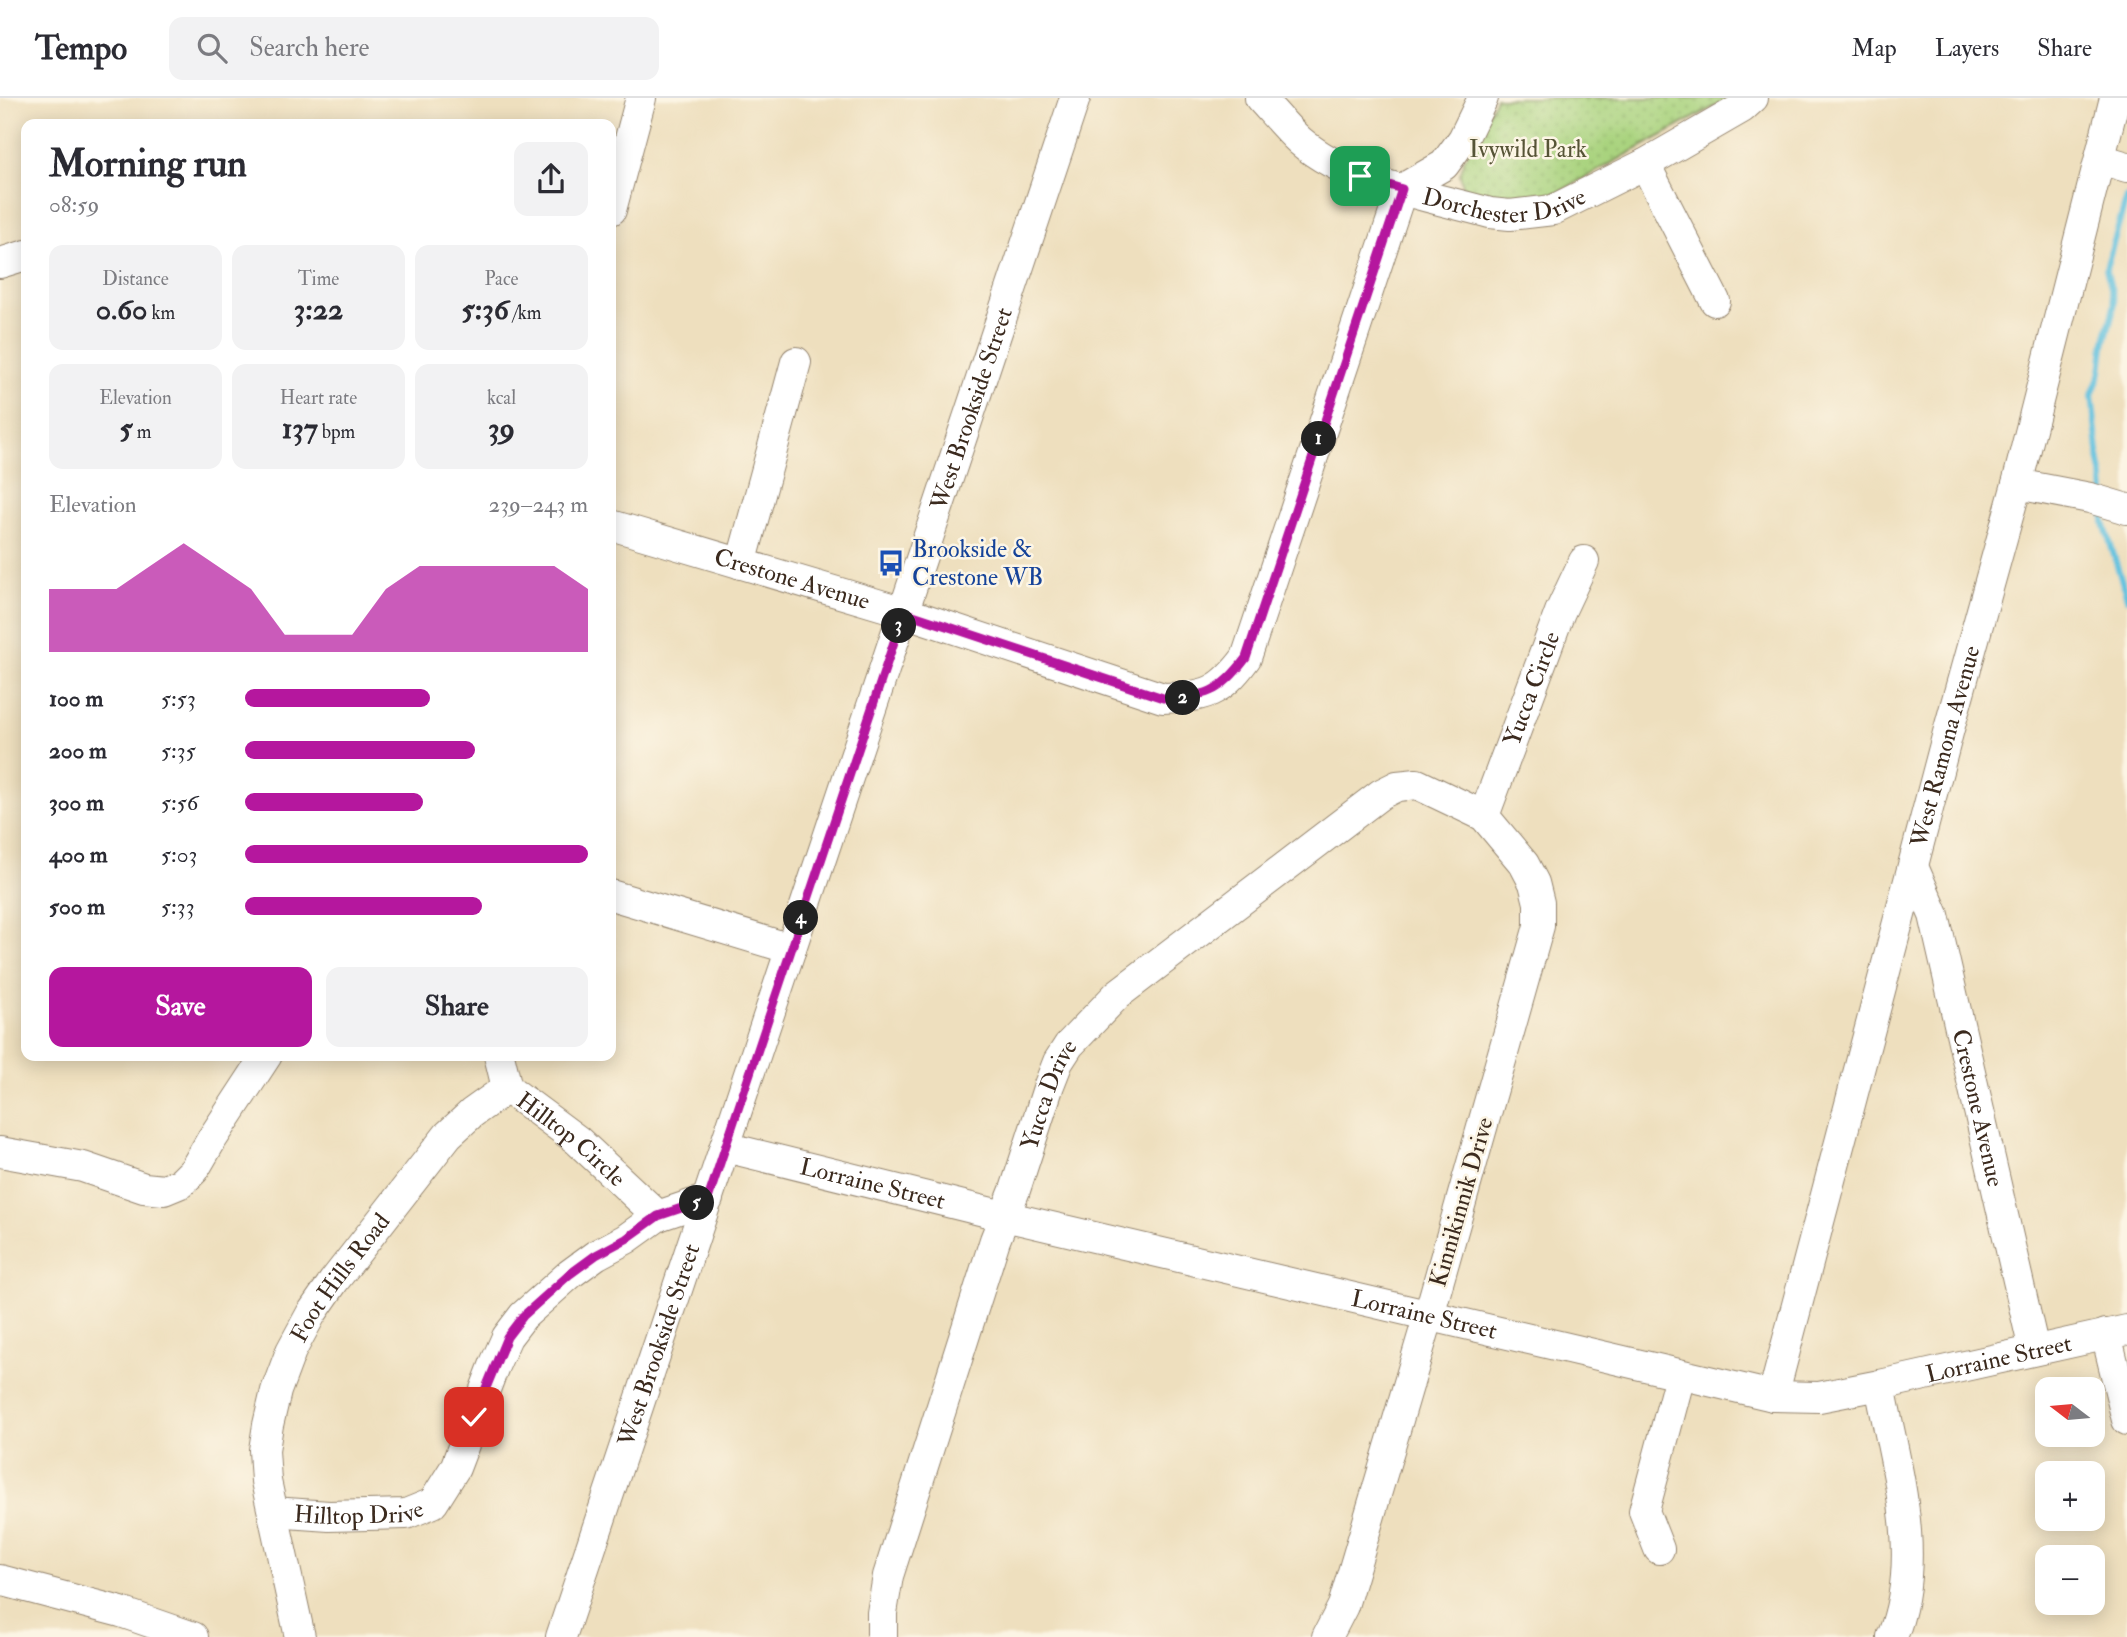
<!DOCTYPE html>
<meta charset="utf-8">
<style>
body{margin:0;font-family:"IM FELL Double Pica",serif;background:#f2f2f3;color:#2b2b33;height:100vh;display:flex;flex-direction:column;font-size:26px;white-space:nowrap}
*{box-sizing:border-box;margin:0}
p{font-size:23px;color:#7c7c81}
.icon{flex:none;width:38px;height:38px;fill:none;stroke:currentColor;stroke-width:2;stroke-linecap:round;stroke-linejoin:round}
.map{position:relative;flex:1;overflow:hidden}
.sheet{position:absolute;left:21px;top:21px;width:595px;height:942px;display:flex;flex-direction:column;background:#fff;border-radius:14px;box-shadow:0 4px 18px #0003}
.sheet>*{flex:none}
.needle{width:46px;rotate:286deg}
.tools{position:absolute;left:2035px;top:1279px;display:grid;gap:14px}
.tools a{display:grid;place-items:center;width:70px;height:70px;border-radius:14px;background:#fff;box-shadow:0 4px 18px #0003;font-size:35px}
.pin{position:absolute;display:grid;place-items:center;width:60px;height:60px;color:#fff;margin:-30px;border-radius:14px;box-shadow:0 4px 10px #0006}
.km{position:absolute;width:35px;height:35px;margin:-18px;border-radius:50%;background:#222;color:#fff;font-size:19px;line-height:35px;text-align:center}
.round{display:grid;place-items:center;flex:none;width:74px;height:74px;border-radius:14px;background:#f2f2f3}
.summary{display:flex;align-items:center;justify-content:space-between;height:119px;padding:0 28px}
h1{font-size:38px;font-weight:700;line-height:52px}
.figures{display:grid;grid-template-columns:repeat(3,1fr);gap:10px;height:119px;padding:7px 28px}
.figures div{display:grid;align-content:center;border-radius:14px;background:#f2f2f3;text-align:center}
.figures b{font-size:30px;font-weight:700}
.figures small{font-size:19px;font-weight:400}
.figures p{font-size:19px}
.chart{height:196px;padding:14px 28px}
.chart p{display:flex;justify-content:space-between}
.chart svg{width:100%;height:126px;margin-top:7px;fill:#b5179e;opacity:.7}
.action{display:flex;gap:14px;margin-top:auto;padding:14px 28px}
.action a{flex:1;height:80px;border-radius:14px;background:#b5179e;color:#fff;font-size:28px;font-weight:700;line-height:80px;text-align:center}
.action a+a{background:#f2f2f3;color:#2b2b33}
ul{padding:0 28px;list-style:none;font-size:23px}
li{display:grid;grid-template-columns:112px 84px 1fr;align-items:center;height:52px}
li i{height:18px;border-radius:9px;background:#b5179e}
header{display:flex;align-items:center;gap:42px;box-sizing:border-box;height:98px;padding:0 35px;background:#fff;border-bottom:2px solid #e1e1e2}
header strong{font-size:33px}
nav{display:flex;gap:38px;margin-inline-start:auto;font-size:24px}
.search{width:490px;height:63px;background:#f2f2f3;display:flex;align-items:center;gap:18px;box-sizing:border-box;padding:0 24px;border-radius:14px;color:#7c7c81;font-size:26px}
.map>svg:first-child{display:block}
.grass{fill:url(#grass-dots);stroke:#727e4e;stroke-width:2}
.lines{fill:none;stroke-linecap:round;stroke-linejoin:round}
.stream{stroke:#61c1df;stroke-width:6}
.minor-casing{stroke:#94846e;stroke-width:32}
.minor{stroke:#fff;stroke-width:30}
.route-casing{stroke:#fff;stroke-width:14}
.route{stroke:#b5179e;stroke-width:9}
.labels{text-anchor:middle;stroke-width:5;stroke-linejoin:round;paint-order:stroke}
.park-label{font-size:24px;fill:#565436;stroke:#fcf5e5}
.street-label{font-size:24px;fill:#3b2a1e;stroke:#fcf5e5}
.transit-label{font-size:24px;fill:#164399;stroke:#fcf5e5;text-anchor:start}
</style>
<header>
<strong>Tempo</strong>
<div class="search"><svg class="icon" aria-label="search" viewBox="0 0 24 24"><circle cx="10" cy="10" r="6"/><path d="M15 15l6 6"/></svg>Search here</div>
<nav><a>Map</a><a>Layers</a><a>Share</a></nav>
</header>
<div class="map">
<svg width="2127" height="1539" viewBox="0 0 2127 1539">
<defs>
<pattern id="grass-dots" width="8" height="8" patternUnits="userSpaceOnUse" patternTransform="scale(1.75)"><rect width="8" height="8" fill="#a9d37e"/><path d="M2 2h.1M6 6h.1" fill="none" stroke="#92b56c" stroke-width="1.8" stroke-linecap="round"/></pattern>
</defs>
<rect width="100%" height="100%" fill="#fcf5e5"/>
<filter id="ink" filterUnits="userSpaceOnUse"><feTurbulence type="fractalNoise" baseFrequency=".0143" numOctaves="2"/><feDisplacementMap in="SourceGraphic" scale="14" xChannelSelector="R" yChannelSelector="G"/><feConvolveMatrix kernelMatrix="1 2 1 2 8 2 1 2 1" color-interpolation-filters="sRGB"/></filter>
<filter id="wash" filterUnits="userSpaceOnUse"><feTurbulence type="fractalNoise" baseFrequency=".00686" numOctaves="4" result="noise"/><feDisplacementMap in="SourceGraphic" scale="28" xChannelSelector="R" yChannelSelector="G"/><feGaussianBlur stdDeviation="1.57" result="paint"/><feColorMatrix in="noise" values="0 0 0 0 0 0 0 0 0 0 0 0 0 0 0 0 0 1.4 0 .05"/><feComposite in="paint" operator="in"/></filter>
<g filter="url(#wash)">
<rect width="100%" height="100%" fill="#eedfbe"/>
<!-- grass -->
<polygon class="grass" points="1496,0 1730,0 1557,95 1532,103 1510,104 1472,96 1463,88 1460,76 1464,62"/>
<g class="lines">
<!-- stream -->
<g class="stream">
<polyline points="2104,397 2103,381 2098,353 2092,297 2101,274 2104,247 2115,205 2106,170 2127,99"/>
<polyline points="2104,411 2104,425 2127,500"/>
</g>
</g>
</g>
<g filter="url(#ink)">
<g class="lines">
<!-- minor casing -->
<g class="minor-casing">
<g id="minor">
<path id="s1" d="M1260,0c13,14 26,30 40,43 49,42 129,55 190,72l20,2 43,-5 92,-46 97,-56 11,-10"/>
<polyline points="2100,61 2127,69"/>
<polyline points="1645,66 1715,203"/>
<polyline points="611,112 641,0"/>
<polyline points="0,165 26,157"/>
<polyline points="2017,386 2090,400 2127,411"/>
<path id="s2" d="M611,427l293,87 259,86c43,-1 57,-5 83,-40l156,-469 42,-24 19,-26 20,-41"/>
<polyline points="741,466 796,264"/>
<path id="s3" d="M1484,718l76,-204 24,-51"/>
<path id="s4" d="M1914,771l20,46 100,435"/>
<polyline points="611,797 791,851"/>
<path id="s5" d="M499,957l8,33 70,52 81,76"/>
<path id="s6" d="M725,1049l279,69 769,180 46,1 61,-12 247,-55"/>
<polyline points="0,1054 83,1069 144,1090 164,1092 181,1085 194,1072 212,1041 267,957"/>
<polyline points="2106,1236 2127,1322"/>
<path d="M1880,1287c15,81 45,171 12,252"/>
<path id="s7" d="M1773,1298l176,-667 68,-245 98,-386"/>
<path id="s8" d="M273,1414l56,4 77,-2 27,-11 22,-35 39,-102 13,-29 16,-21 47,-42 26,-19 30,-16 32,-23 50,-17"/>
<polyline points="1659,1451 1644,1413 1680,1278"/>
<polyline points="0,1482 121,1514 193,1539"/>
<path id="s9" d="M300,1539l-34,-156 -2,-31 4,-25 8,-34 15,-40 20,-37 23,-33 114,-146 24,-22 35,-25"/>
<path id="s10" d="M561,1539l514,-1539"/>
<path id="s11" d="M882,1539v-24l6,-37 107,-336 20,-50 34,-105 9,-23 11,-17 49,-51 263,-200 16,-8 20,-2 67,32 40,48 10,19 5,20v23l-110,389 -86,291 -16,31"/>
</g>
</g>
<!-- minor -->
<use href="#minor" class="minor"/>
</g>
</g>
<g class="lines" filter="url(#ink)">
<!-- route casing -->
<g class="route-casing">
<path id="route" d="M474,1319l33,-80 16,-21 47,-42 26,-19 30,-16 32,-23 50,-17 196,-587 259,86c43,-1 57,-5 83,-40l156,-469 -42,-13"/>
</g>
<!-- route -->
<use href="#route" class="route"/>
</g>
<!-- icons -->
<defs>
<g id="bus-bare" transform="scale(2.1)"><path d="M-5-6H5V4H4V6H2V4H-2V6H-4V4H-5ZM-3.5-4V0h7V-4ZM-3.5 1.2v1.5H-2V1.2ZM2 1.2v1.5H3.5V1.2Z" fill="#1a4fb4" stroke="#fcf5e5" stroke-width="2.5" paint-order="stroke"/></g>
</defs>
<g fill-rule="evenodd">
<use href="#bus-bare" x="891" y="465"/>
</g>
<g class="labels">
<!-- park labels -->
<g class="park-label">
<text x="1528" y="59">Ivywild Park</text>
</g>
<!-- street labels -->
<g class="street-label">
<text dy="8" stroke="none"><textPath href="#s1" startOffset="278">Dorchester Drive</textPath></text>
<text dy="8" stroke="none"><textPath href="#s10" startOffset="1295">West Brookside Street</textPath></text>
<text dy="8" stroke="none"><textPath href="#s2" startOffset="189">Crestone Avenue</textPath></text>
<text dy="8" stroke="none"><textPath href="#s3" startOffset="136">Yucca Circle</textPath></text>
<text dy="8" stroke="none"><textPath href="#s7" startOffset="672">West Ramona Avenue</textPath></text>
<text dy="8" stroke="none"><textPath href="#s11" startOffset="569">Yucca Drive</textPath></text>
<text dy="8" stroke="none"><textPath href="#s4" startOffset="248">Crestone Avenue</textPath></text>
<text dy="8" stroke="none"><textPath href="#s5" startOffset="116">Hilltop Circle</textPath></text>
<text dy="8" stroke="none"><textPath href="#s6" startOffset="152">Lorraine Street</textPath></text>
<text transform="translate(1461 1104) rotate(-74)" y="8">Kinnikinnik Drive</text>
<text dy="8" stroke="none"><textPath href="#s9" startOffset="382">Foot Hills Road</textPath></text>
<text dy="8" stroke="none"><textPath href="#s6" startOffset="719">Lorraine Street</textPath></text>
<text dy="8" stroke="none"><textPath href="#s10" startOffset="308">West Brookside Street</textPath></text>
<text dy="8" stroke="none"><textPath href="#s6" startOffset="1307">Lorraine Street</textPath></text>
<text dy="8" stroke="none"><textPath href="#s8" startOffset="86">Hilltop Drive</textPath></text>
</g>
<!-- transit labels -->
<g class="transit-label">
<text x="912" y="459">Brookside &amp;<tspan x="912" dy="28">Crestone WB</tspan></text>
</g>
</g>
</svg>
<div class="tools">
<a><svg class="needle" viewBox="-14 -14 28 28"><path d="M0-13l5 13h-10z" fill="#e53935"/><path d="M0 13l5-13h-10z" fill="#7c7c81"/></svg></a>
<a>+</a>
<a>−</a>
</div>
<div class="pin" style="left:1360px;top:78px;background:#1e9e55"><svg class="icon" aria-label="arrive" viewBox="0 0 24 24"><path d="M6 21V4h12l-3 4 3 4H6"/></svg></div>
<div class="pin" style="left:474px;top:1319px;background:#d93025"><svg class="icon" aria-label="check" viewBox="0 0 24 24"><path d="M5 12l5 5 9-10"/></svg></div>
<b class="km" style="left:1319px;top:341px">1</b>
<b class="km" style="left:1183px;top:600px">2</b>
<b class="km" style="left:899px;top:528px">3</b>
<b class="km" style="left:801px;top:820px">4</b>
<b class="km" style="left:697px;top:1105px">5</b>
<section class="sheet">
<div class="summary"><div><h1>Morning run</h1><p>08:59</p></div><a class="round"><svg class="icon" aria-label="share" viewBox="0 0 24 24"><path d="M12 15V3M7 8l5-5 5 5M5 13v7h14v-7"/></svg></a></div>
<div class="figures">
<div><p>Distance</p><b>0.60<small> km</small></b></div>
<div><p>Time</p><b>3:22</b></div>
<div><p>Pace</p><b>5:36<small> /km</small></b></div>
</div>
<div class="figures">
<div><p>Elevation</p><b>5<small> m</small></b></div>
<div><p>Heart rate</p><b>137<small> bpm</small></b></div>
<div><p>kcal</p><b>39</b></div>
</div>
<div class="chart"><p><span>Elevation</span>239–243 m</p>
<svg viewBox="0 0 160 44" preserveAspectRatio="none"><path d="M0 44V22L10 22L20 22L30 14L40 6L50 14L60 22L70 38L80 38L90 38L100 22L110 14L120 14L130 14L140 14L150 14L160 22V44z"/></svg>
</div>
<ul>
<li><b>100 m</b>5:53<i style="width:54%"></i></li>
<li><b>200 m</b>5:35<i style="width:67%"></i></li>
<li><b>300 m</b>5:56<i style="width:52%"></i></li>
<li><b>400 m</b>5:03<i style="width:100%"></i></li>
<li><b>500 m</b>5:33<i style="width:69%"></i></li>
</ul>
<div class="action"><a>Save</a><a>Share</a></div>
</section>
</div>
